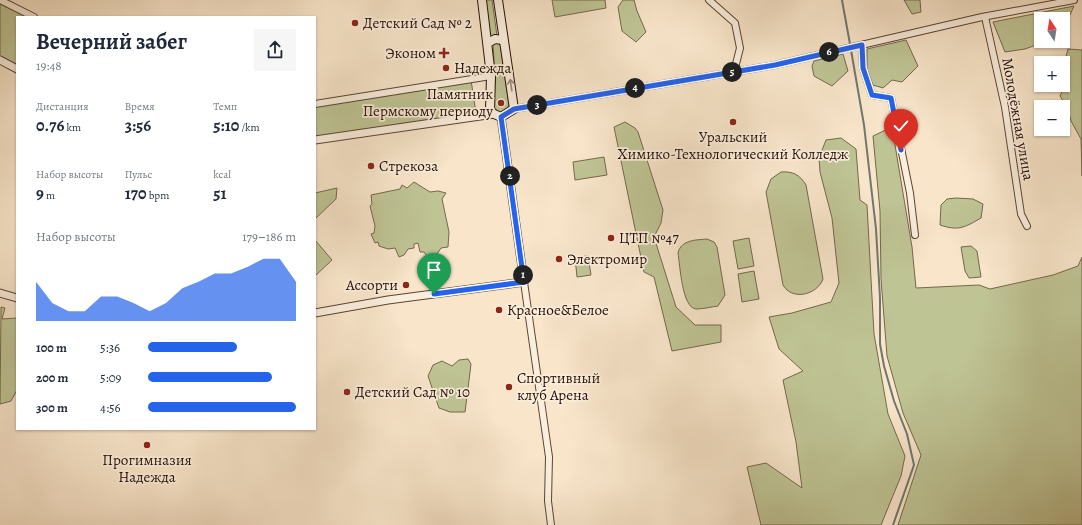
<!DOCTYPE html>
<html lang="ru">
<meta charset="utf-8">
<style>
body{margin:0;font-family:Alegreya,serif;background:#f6f6f7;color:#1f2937;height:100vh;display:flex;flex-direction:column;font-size:15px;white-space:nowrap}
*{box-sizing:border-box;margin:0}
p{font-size:13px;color:#747a83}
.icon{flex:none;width:22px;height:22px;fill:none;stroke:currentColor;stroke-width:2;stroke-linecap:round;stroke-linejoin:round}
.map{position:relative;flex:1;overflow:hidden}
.sheet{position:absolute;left:16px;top:16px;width:300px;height:414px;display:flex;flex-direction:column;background:#fff;border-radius:0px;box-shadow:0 1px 3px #0004}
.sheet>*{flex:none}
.needle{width:26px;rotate:348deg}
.fabs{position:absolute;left:1034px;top:12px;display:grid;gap:8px}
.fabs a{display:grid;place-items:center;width:36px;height:36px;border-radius:0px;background:#fff;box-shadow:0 1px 3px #0004;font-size:20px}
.pin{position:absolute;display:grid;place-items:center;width:34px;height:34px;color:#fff;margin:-41px -17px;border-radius:50% 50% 50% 0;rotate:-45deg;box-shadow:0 0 4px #0007}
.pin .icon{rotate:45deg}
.km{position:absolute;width:20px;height:20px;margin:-10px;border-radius:50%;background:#222;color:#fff;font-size:11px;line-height:20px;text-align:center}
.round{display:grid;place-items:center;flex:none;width:42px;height:42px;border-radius:0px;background:#f6f6f7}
.head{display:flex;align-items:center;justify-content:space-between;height:68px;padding:0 20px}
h1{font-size:22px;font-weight:700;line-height:30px}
.figures{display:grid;grid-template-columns:repeat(3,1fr);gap:6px;height:68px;padding:4px 20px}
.figures div{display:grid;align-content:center}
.figures b{font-size:17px;font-weight:700}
.figures small{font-size:11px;font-weight:400}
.figures p{font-size:11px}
.chart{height:112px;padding:8px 20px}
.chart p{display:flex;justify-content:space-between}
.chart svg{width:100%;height:72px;margin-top:4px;fill:#2563eb;opacity:.7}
ul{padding:0 20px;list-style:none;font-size:13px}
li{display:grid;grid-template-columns:64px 48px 1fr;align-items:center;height:30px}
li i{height:10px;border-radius:5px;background:#2563eb}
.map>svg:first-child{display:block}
.green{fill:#bfc495;stroke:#74684c}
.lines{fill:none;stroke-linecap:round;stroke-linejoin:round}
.stream{stroke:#6e7870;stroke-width:2}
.minor-casing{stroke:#5c4335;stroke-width:8}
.tertiary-casing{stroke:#5c4335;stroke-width:9}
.secondary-casing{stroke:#280d03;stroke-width:10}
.minor{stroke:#faeedd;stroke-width:6}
.tertiary{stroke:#faeedd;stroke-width:7}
.secondary{stroke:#faeedd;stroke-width:8}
.oneway{stroke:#9c897b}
.route-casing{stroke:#fff;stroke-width:8}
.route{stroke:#2563eb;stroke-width:5}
.poi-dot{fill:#8f2418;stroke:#faeedd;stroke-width:1.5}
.labels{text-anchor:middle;stroke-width:3.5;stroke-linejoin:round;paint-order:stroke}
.poi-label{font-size:15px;fill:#280d03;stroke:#faeedd;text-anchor:start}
.street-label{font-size:15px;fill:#280d03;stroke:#faeedd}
</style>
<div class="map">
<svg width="1082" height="525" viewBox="0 0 1082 525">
<rect width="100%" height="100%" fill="#f8e5ca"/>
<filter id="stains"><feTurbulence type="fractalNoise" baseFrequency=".005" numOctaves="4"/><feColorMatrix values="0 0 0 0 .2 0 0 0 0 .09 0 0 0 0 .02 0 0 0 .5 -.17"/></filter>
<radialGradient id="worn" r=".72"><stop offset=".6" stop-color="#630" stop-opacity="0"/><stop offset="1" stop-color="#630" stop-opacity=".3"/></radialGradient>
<!-- green -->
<g class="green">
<polygon points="484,0 492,0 497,36 489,37"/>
<polygon points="552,0 605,0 606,8 555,17"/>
<polygon points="623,0 634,0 637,11 646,32 636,42 622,31 618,7"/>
<polygon points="904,0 920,0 921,12 912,14"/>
<polygon points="0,3 29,17 17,17 17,66 0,58"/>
<polygon points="1074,6 1063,30 1063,19 1041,19 1041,41 1047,41 1025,49 1005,52 993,22"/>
<polygon points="906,40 918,66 902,82 892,80 883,88 873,85 867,69 867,49"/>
<polygon points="493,43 500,43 509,105 506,110 501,113 494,110 493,105 495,81"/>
<polygon points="1068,49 1082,50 1082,176 1081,139 1071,121 1067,107 1060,96 1068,77 1064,64"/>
<polygon points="843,54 848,71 832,86 814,76 812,66 814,61"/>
<polygon points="471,80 476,113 315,137 315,106"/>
<polygon points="625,122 635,128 638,132 663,210 661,223 654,237 676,307 695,325 721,325 721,342 672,351 654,277 644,272 614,127"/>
<polygon points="892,127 912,247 916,288 979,285 990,289 1053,275 1078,266 1082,257 1082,525 898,525 921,455 903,413 887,356 881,279 880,211 873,136"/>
<polygon points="841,138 856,149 860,200 867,205 874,334 888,414 905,456 901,476 881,525 761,525 747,467 766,463 802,488 796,442 783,380 803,371 779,349 769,317 792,313 831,302 839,283 832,218 820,172 819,158 826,140"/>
<polygon points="604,157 607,175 575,180 573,162"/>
<path d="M781,172c12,-1 19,3 25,13l17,94c-6,16 -31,22 -40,6l-17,-93 5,-13z"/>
<polygon points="414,182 430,192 438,191 446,193 442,199 449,232 448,247 441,248 437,254 427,256 424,252 420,252 418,243 414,244 414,248 408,249 404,255 399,257 395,248 388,249 379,246 378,242 375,243 371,234 374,233 375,226 370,206 372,204 371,195 400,189 402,185 407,188"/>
<polygon points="337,188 336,199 315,219 315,193"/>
<path d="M956,198l17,1 10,5 -2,14c-17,10 -23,13 -41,7l1,-20 6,-6z"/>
<polygon points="749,238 754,266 738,269 733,241"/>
<path d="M707,239l7,3 3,5 8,48 -7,11c-7,1 -15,3 -22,3 -14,-1 -16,-44 -18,-56 3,-13 17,-13 29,-14z"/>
<polygon points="315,240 332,260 315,276"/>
<polygon points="971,246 977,251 981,277 969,278 965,271 961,247"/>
<polygon points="588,256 591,275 577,277 575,257"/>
<polygon points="754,271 759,299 742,302 738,274"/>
<polygon points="1,307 5,308 2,319 17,318 17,390 11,401 0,404"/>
<polygon points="468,359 471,364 465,412 450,412 439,408 428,376 433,365 442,361 452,366 459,360"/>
</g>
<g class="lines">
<!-- stream -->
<g class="stream">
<polyline points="842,0 850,44"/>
<polyline points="851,50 864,125 876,229 880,298 880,344 884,366 894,401 907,434 914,465 893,525"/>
</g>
<!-- minor casing -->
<g class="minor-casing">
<g id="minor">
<polyline points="0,0 34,17"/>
<polyline points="709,0 735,23 740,48 734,72"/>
<polyline points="985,17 1005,107 1021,214 1027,226"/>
<polyline points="862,45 863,68 872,95 891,98 910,193 915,235"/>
<polyline points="315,104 491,76"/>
<polyline points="514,109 775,65 982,17 1074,0"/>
<polyline points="524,282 549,457 548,501 551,525"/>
</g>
</g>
<!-- tertiary casing -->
<g class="tertiary-casing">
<g id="tertiary">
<polyline points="0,60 17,69"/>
<polyline points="315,140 494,114"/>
<polyline points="0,293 17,298"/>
<polyline points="315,313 388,300 524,282 501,117"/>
</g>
</g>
<!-- secondary casing -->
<g class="secondary-casing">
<g id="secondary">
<polyline points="482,0 491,76 490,110 494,114 501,117 514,109 498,0"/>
<polyline points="488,43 495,39 503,40"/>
</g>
</g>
<!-- minor -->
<use href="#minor" class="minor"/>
<!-- tertiary -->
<use href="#tertiary" class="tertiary"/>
<!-- secondary -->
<use href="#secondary" class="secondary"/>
</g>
<!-- one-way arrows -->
<defs><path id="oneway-shaft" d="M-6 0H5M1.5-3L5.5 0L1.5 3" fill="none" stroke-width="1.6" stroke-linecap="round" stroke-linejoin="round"/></defs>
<use class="oneway" href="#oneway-shaft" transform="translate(511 85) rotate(-98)"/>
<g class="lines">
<!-- route casing -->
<g class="route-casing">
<polyline id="route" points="434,294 524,282 501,117 514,109 775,65 862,45 863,68 872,95 891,98 901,150"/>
</g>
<!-- route -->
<use href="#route" class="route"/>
</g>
<!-- markers -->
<g class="poi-dot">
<circle cx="355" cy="23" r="4"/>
<path d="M442 47h4v4h4v4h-4v4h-4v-4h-4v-4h4z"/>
<circle cx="446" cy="68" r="4"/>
<circle cx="501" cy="103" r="4"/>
<circle cx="733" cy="122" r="4"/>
<circle cx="371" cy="166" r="4"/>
<circle cx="611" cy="238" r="4"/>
<circle cx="559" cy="259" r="4"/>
<circle cx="406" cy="285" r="4"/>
<circle cx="499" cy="310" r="4"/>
<circle cx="509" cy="387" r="4"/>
<circle cx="347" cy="392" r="4"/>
<circle cx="147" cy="445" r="4"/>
</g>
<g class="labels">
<!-- poi labels -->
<g class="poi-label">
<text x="363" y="28">Детский Сад № 2</text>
<text x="436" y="58" text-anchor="end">Эконом</text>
<text x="454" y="73">Надежда</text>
<text x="493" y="99" text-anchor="end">Памятник<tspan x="493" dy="17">Пермскому периоду</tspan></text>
<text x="733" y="142" text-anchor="middle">Уральский<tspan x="733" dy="17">Химико-Технологический Колледж</tspan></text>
<text x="379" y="171">Стрекоза</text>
<text x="619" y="243">ЦТП №47</text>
<text x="567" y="264">Электромир</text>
<text x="398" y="290" text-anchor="end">Ассорти</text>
<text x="507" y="315">Красное&amp;Белое</text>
<text x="517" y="383">Спортивный<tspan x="517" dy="17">клуб Арена</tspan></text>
<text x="355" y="397">Детский Сад № 10</text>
<text x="147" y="465" text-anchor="middle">Прогимназия<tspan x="147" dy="17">Надежда</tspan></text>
</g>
<!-- street labels -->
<g class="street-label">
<text transform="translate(1018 119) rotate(80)" y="5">Молодёжная улица</text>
</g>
</g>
<rect width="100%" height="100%" filter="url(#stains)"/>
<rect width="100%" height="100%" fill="url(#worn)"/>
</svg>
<div class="fabs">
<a><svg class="needle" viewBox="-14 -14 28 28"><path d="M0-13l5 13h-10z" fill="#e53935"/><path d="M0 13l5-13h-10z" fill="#747a83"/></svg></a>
<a>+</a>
<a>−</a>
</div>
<div class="pin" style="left:434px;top:294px;background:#1e9e55"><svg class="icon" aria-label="arrive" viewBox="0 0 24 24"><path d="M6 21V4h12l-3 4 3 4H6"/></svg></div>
<div class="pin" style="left:901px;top:150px;background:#d93025"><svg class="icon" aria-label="check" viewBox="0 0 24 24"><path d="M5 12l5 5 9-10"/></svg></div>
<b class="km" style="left:523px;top:275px">1</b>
<b class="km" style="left:510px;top:176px">2</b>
<b class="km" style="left:537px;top:105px">3</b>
<b class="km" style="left:635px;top:88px">4</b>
<b class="km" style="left:732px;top:72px">5</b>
<b class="km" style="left:829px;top:52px">6</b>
<section class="sheet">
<div class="head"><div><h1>Вечерний забег</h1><p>19:48</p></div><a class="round"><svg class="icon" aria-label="share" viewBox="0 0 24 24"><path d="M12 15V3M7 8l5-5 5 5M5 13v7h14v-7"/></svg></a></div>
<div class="figures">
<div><p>Дистанция</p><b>0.76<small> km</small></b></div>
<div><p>Время</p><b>3:56</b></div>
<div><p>Темп</p><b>5:10<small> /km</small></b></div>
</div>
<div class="figures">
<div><p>Набор высоты</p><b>9<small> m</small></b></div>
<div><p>Пульс</p><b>170<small> bpm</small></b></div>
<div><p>kcal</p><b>51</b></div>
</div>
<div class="chart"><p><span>Набор высоты</span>179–186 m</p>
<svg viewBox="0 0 160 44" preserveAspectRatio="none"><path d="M0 44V20L10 33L20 38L30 38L40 29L50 29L60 33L70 38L80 33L90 24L100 20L110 15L120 15L130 11L140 6L150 6L160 20V44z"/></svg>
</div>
<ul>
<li><b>100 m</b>5:36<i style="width:60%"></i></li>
<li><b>200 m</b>5:09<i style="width:84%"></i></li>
<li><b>300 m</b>4:56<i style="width:100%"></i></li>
</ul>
</section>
</div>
